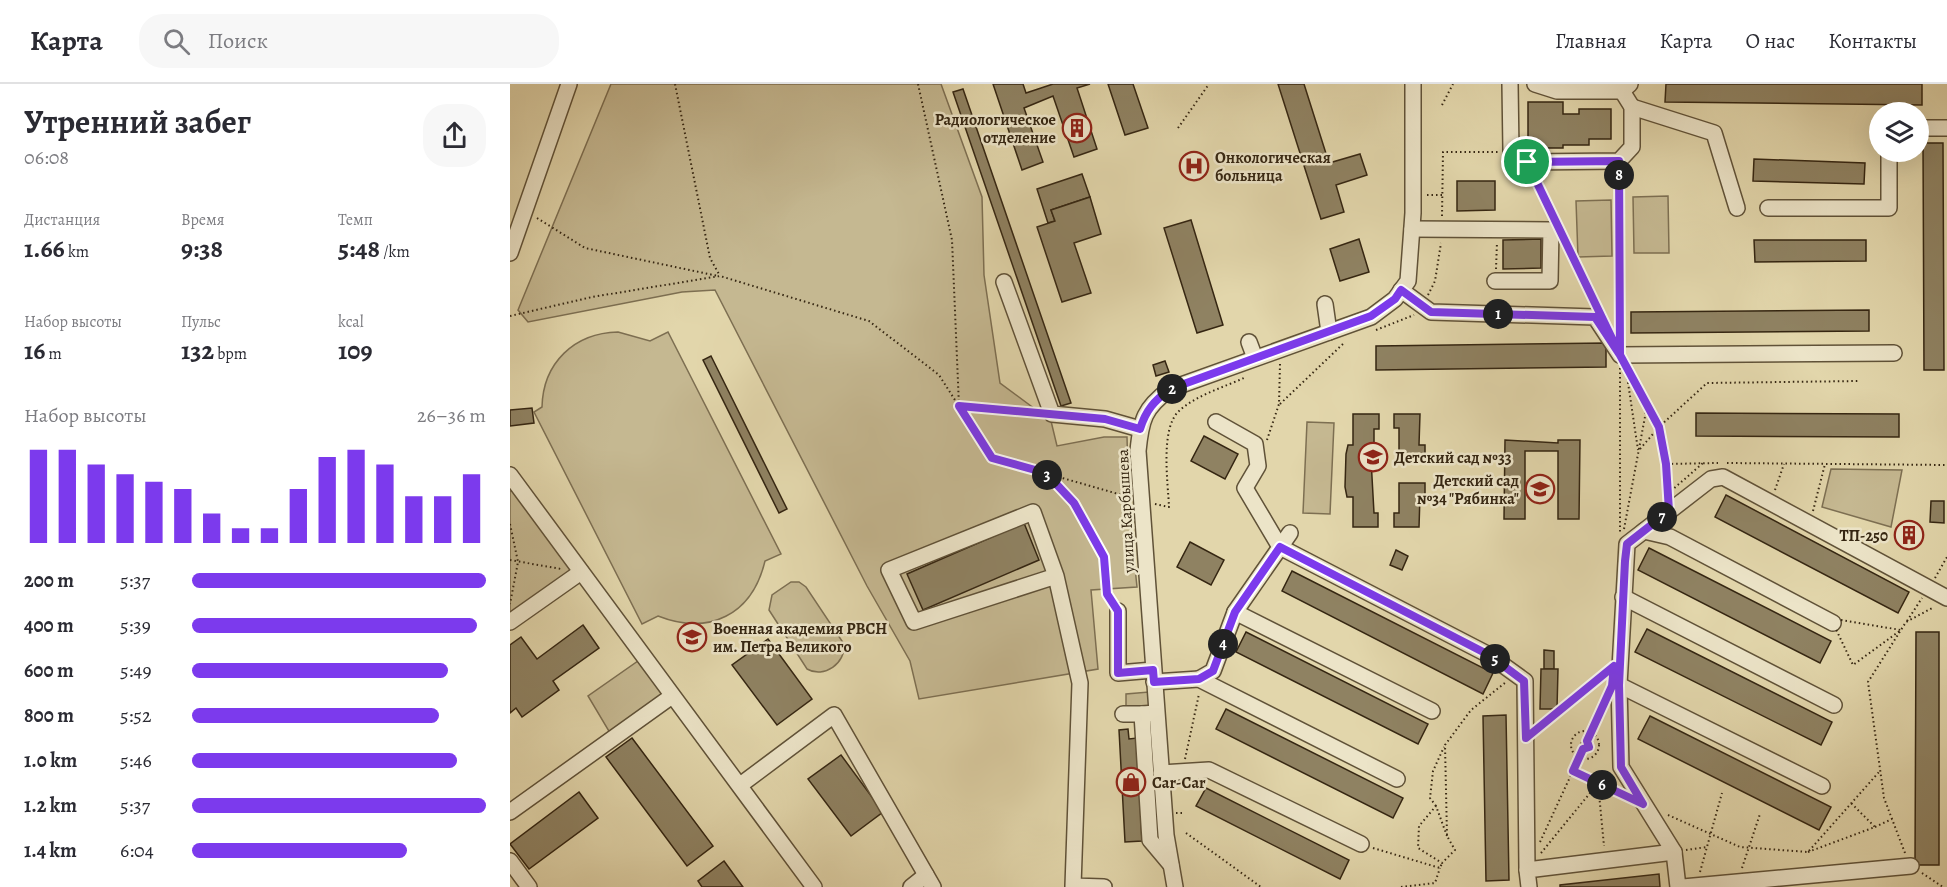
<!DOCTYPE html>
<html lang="ru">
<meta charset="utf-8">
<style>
body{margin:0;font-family:Alegreya,serif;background:#f7f7f7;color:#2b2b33;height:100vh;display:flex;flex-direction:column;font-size:22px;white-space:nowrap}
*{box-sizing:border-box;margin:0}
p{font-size:20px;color:#7c7c81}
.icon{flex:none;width:33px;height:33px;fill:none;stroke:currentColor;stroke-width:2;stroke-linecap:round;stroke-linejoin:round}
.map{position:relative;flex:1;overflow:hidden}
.details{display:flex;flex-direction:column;background:#fff;width:510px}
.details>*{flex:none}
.tools{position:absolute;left:1359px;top:18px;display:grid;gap:12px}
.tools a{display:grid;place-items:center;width:60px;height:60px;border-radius:50%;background:#fff;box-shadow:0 6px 24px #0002;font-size:30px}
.pin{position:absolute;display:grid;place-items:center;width:51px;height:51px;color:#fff;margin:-26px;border:3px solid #fff;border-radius:50%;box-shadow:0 2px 6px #0007}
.km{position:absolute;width:30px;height:30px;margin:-15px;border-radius:50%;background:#222;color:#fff;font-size:16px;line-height:30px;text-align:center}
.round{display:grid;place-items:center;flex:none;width:63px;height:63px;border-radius:24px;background:#f7f7f7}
.summary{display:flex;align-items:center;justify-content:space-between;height:102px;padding:0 24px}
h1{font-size:33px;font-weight:600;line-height:45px}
.metrics{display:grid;grid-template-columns:repeat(3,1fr);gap:9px;height:102px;padding:6px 24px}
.metrics div{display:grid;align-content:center}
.metrics b{font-size:26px;font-weight:600}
.metrics small{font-size:16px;font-weight:400}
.metrics p{font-size:16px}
.chart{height:168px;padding:12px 24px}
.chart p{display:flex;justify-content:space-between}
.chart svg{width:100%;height:108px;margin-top:6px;stroke:#7c3aed;stroke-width:6}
ul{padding:0 24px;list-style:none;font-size:20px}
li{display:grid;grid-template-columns:96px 72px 1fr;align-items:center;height:45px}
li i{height:15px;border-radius:8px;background:#7c3aed}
header{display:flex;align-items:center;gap:36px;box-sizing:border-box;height:84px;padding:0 30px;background:#fff;border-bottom:2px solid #e1e1e2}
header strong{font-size:28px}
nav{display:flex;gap:33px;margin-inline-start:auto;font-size:21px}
.search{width:420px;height:54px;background:#f7f7f7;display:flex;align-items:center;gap:15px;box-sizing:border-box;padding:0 21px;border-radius:24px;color:#7c7c81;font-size:22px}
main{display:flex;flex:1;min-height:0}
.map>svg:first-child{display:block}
.green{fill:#c5b891;stroke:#7d6f52;stroke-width:1.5}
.building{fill:#8f8262;stroke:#352612;stroke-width:1.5}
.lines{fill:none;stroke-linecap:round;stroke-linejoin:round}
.minor-casing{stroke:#605238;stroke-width:18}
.path{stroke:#352612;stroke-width:2;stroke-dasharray:1.5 3;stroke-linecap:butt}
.minor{stroke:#ece4c8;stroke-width:15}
.route-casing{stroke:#fff;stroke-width:12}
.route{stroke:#7c3aed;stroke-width:8}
.labels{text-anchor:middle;stroke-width:5;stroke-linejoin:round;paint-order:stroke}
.poi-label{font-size:16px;font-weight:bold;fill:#352612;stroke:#ece4c8;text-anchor:start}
.street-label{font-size:16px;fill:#352612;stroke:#ece4c8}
</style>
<header>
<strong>Карта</strong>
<div class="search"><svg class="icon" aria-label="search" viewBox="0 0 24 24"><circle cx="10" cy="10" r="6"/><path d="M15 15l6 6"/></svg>Поиск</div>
<nav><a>Главная</a><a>Карта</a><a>О нас</a><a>Контакты</a></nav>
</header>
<main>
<section class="details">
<div class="summary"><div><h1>Утренний забег</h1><p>06:08</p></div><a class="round"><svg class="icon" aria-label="share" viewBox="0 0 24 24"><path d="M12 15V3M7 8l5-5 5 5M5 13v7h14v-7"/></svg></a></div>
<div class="metrics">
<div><p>Дистанция</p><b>1.66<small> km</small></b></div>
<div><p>Время</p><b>9:38</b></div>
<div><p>Темп</p><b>5:48<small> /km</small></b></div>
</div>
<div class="metrics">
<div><p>Набор высоты</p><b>16<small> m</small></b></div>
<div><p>Пульс</p><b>132<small> bpm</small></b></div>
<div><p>kcal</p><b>109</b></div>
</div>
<div class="chart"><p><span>Набор высоты</span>26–36 m</p>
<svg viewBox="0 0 160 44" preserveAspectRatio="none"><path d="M5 44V6M15 44V6M25 44V12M35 44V16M45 44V19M55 44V22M65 44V32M75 44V38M85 44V38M95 44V22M105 44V9M115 44V6M125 44V12M135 44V25M145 44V25M155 44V16"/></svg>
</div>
<ul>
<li><b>200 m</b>5:37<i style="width:100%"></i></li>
<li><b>400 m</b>5:39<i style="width:97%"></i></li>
<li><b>600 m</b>5:49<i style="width:87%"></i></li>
<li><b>800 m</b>5:52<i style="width:84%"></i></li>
<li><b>1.0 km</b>5:46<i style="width:90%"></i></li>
<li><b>1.2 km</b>5:37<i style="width:100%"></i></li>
<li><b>1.4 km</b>6:04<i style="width:73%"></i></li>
</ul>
</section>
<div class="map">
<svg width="1437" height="803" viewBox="0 0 1437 803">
<rect width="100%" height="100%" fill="#e2d6ab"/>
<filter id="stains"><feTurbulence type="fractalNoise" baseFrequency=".00333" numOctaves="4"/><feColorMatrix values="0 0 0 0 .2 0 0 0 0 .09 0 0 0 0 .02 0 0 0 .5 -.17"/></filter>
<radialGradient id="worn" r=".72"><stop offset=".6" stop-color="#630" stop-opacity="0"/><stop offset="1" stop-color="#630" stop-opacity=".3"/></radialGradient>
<!-- green -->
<g class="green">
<polygon points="101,0 431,0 472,113 474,191 490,299 541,337 547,362 594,353 617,353 619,425 627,503 581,506 588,585 409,615 400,577 357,502 205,206 172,208 18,238 8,226"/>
<polygon points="1158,112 1159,169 1124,169 1123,113"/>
<polygon points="1101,116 1102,172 1068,173 1066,117"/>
<path d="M108,248l32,9 18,-9 113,222 -16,7c-13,54 -56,75 -107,55l-16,8 -108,-212 8,-5c1,-44 32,-74 76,-75z"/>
<polygon points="797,338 824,339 820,430 793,429"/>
<polygon points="1321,385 1392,386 1381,443 1312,423"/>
<polygon points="0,407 7,408 62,484 60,491 0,530"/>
<path d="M281,498h8l7,5 38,57c2,19 -20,35 -37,25l-38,-59 3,-15z"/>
<polygon points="128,577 152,606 150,613 100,649 78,612"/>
<polygon points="639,608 640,624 616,625 616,610"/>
</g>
<!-- building -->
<g class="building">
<polygon points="483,0 513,0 516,9 543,0 580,0 567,4 587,65 564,73 543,12 514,24 533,78 512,86"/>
<polygon points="598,0 623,0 638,44 615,51"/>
<polygon points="768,0 794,0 819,79 850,70 857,91 826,101 834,128 811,135"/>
<polygon points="1156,0 1412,0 1412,21 1155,18"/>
<polygon points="453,5 561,319 551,322 443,8"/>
<polygon points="1018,18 1053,18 1053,30 1069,30 1069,25 1101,25 1101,55 1079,55 1079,61 1053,61 1053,64 1018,64"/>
<polygon points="1413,59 1433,59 1434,286 1414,286"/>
<polygon points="1244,75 1355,79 1354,100 1243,97"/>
<polygon points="572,90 580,113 541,126 545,137 538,139 527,105"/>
<polygon points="947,97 985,97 985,126 947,127"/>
<polygon points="580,113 591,150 564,159 581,209 552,218 527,143 545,137 541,126"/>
<polygon points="681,136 713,241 687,249 654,144"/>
<polygon points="849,155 859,188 830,197 820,165"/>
<polygon points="1031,155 1031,184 993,185 993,156"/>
<polygon points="1244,156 1356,156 1356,177 1245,178"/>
<polygon points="1359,226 1359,247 1121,249 1121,228"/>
<polygon points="1096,259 1096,283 866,286 866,262"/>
<polygon points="201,272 277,425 269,429 193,276"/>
<polygon points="655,277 659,288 646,292 643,281"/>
<polygon points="22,324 24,339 0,342 0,326"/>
<polygon points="1186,329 1389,330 1389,353 1186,352"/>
<polygon points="843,330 869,330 869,345 864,345 864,375 861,375 864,429 868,429 868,443 843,443 843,413 837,413 835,403 836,370 838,361 843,361"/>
<polygon points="884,330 910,330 909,361 915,361 915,374 889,374 889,344 884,344"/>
<polygon points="694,352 728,370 715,395 681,377"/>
<polygon points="995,356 1048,359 1048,356 1070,356 1069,435 1048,435 1048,367 1015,367 1015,435 994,435"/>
<polygon points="889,399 915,399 915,412 910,412 909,443 884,443 884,429 889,429"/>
<polygon points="1216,411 1399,508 1388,529 1205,433"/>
<polygon points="1421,417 1434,417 1434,439 1420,438"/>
<polygon points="514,439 529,476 413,526 397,490"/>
<polygon points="1393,443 1406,444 1406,459 1392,459"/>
<polygon points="680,458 714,476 701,501 667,483"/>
<polygon points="1139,464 1321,557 1310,579 1128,486"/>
<polygon points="886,466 898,472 892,486 880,481"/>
<polygon points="782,487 983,589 973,610 772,507"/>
<polygon points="73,541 89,564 43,597 49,606 12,633 6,624 0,629 0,561 11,553 27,575"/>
<polygon points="1137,545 1322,638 1311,661 1125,568"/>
<polygon points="736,548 918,640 908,660 726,568"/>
<polygon points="1406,548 1429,548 1429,781 1405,781"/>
<polygon points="258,555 302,615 267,641 222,581"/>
<polygon points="1034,566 1044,567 1044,585 1034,585"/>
<polygon points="1031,585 1048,585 1047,625 1030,625"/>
<polygon points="716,625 893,714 883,734 706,645"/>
<polygon points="996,631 999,796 976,797 973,632"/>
<polygon points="1140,632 1321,723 1309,746 1128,655"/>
<polygon points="618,645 619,655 627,654 632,757 615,758 609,646"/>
<polygon points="122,654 203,762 177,782 96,673"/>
<polygon points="331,671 373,728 341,752 298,695"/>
<polygon points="696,704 839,776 830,795 686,722"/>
<polygon points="69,708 88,734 19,785 0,760"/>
<polygon points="214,777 233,803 192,803 188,797"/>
<polygon points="1149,790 1150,803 1050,803 1050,801"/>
</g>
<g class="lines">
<!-- minor casing -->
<g class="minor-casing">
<g id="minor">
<polyline points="1000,0 1001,67 1017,78 1109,77 1122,63 1122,23 1112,7 1120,0"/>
<polyline points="1025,0 1047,7 1112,7"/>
<polyline points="1122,23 1204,49 1227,124"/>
<polyline points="1408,44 1437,44"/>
<polyline points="1258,124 1379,124 1379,68"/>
<polyline points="902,145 1041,146 1040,197 985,197"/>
<polyline points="0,169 59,0"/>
<polyline points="494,198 542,330 595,335 630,345"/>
<polyline points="891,206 921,228 1085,233 1110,271 1384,269"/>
<polyline points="815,220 819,248"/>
<polyline points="739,258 745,274"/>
<polyline points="706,338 745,360 748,382 735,404 770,463 979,571 1015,597 1017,786"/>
<polyline points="0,391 304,803"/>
<polyline points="1134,447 1160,453 1323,539"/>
<polyline points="546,492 404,538 379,486 523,428 546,492 570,599 563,802 594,803"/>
<polyline points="1113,513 1324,621"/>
<polyline points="608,527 608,589 643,586"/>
<polyline points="725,528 922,627"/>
<polyline points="0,538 71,488"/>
<polyline points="689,595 703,587 725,528 780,449"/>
<polyline points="644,598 689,595 887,695"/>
<polyline points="1109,601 1312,702"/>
<polyline points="646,629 632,630 640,756 661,781"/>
<polyline points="613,630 632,630"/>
<polyline points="651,689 699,686 851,760"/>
<polyline points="233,699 324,631 423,803"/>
<polyline points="0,728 162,612"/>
<polyline points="0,777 19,803"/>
<polyline points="401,803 416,791"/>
<path d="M665,803l-9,-52 -28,-384c3,-31 6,-43 32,-62l201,-72 24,-18 13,-18 5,-68v-129"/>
<polyline points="1019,803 1017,786 1164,768"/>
<polyline points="1168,803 1164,768 1111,683 1109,601 1117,460 1201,395 1213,393 1437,514"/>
<polyline points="1173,803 1401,782"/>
</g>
</g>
<!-- path -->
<g class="path">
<polyline points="165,0 200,174 210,192"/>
<polyline points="408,0 442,156 449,322 527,329"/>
<polyline points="932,21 943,0"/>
<polyline points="668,44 699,0"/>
<polyline points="1109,89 1110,245"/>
<polyline points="1024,92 1043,133"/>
<polyline points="917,111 932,111"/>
<polyline points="932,132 933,68 989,68"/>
<polyline points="27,134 75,164 208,192"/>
<polyline points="1055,157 1085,219"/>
<polyline points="986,185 987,158"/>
<polyline points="918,211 925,197 931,159"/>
<polyline points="0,232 82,213 210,192 359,237 429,291 482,374 619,413"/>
<polyline points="866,246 904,231"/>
<polyline points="1110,284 1110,449"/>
<polyline points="1116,285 1128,366"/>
<polyline points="770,320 835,258"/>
<polyline points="1137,322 1149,343 1156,380 1208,379"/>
<polyline points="757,356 769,320 770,280"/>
<polyline points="1130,365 1149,343 1197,299 1349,297"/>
<polyline points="1217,379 1437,381"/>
<polyline points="1156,380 1158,410"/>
<path d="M538,391c17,19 52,60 56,84 3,14 0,29 7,41"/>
<polyline points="1265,406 1274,380"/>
<polyline points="1161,407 1193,379"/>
<path d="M645,420l14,3c-1,-24 -9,-79 10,-96 17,-16 46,-24 67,-34"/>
<polyline points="1303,427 1315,380"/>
<polyline points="0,440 8,478 0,520"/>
<polyline points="1114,445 1137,322 1116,284"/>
<polyline points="0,476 51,485"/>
<polyline points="1425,494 1437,473"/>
<polygon points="1331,536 1391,546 1343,581 1323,539"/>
<polyline points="1397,537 1412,514"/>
<polyline points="1029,643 1097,588"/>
<circle cx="1075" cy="661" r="14"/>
<circle cx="1075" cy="661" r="4"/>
<polyline points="1077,657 1096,616"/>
<polyline points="675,675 689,610"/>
<polyline points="1063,687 1112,710"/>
<polyline points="1088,699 1094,762"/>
<polyline points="926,722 920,714 923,687 934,663"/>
<polyline points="666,729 675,729"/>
<polyline points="1158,731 1230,763 1298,768 1369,688"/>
<polyline points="1365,743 1382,735"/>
<polyline points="676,749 751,803"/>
<polyline points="937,752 926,722 909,742 908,764 932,779 945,766 937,752 935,661 961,626 996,598"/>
<polyline points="1030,758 1073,665"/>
<polyline points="863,764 930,784 932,779"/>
<polyline points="1176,766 1197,763"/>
<polyline points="1298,768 1365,743 1341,719"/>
<polyline points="1031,769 1098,687"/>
<polyline points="1395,769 1374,714 1358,598 1396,538 1424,523"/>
<polyline points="1232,784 1250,730"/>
<polyline points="1190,788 1212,709"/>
<polyline points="1412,789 1433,803"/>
<polyline points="891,803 925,799 930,784"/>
</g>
<!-- minor -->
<use href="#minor" class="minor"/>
</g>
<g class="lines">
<!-- route casing -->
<g class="route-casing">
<path id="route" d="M1017,78l93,193 -25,-38 -164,-5 -30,-22 -6,9 -24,17 -201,73c-16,12 -24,21 -30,40l-35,-10 -146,-13 33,52 54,15 28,30 30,54 3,37 11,17v62l35,-3 1,12 45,-3 14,-8 22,-59 45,-65 209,108 35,26 2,57 88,-72 -2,20 -25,55 2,6 -6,2 -10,22 70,33 -22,-37 -2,-82 6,-124 2,-17 42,-33 -3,-47 -7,-37 -39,-72 -1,-194 -92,1"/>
</g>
<!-- route -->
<use href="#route" class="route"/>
</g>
<!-- icons -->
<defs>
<g id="building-ring" transform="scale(1.5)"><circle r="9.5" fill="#ece4c8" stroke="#8f2418" stroke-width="1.5"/><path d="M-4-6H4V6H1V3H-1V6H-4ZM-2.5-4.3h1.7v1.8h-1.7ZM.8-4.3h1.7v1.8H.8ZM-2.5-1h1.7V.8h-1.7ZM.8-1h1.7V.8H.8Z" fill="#8f2418"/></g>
<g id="hospital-ring" transform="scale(1.5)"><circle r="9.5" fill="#ece4c8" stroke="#8f2418" stroke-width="1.5"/><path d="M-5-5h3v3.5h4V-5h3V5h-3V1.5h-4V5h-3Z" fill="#8f2418"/></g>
<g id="school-ring" transform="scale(1.5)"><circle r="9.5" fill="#ece4c8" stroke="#8f2418" stroke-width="1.5"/><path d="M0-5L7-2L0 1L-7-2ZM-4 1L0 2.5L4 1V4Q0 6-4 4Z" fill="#8f2418"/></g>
<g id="university-ring" transform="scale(1.5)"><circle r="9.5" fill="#ece4c8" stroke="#8f2418" stroke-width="1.5"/><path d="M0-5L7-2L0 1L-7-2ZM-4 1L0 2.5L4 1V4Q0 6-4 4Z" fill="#8f2418"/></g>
<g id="shop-ring" transform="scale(1.5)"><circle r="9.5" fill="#ece4c8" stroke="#8f2418" stroke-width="1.5"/><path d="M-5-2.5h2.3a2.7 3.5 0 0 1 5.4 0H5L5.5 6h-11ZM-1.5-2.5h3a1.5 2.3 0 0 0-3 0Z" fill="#8f2418"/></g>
</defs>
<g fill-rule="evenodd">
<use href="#building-ring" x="567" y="44"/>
<use href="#hospital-ring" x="684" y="82"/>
<use href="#school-ring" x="863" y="373"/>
<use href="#school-ring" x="1030" y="405"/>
<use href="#building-ring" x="1399" y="451"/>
<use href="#university-ring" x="182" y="553"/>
<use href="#shop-ring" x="621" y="698"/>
</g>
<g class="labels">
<!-- poi labels -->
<g class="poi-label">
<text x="546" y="41" text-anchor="end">Радиологическое<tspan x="546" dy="18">отделение</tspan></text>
<text x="705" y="79">Онкологическая<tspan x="705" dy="18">больница</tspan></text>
<text x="884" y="379">Детский сад №33</text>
<text x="1009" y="402" text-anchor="end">Детский сад<tspan x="1009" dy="18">№34 "Рябинка"</tspan></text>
<text x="1378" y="457" text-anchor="end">ТП-250</text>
<text x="203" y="550">Военная академия РВСН<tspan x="203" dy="18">им. Петра Великого</tspan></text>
<text x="642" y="704">Car-Car</text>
</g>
<!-- street labels -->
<g class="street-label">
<text transform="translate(615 427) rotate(-93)" y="6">улица Карбышева</text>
</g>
</g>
<rect width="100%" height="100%" filter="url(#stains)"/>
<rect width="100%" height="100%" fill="url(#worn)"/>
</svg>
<div class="tools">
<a><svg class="icon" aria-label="layers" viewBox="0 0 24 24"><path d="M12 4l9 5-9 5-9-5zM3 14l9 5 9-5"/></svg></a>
</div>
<div class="pin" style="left:1017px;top:78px;background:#1e9e55"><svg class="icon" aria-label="arrive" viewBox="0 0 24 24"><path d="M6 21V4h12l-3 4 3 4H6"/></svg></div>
<b class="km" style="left:988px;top:230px">1</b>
<b class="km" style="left:662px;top:305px">2</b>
<b class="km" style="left:537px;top:391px">3</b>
<b class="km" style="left:713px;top:560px">4</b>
<b class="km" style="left:985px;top:575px">5</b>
<b class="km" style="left:1092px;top:701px">6</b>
<b class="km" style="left:1152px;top:433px">7</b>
<b class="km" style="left:1109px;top:91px">8</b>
</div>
</main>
